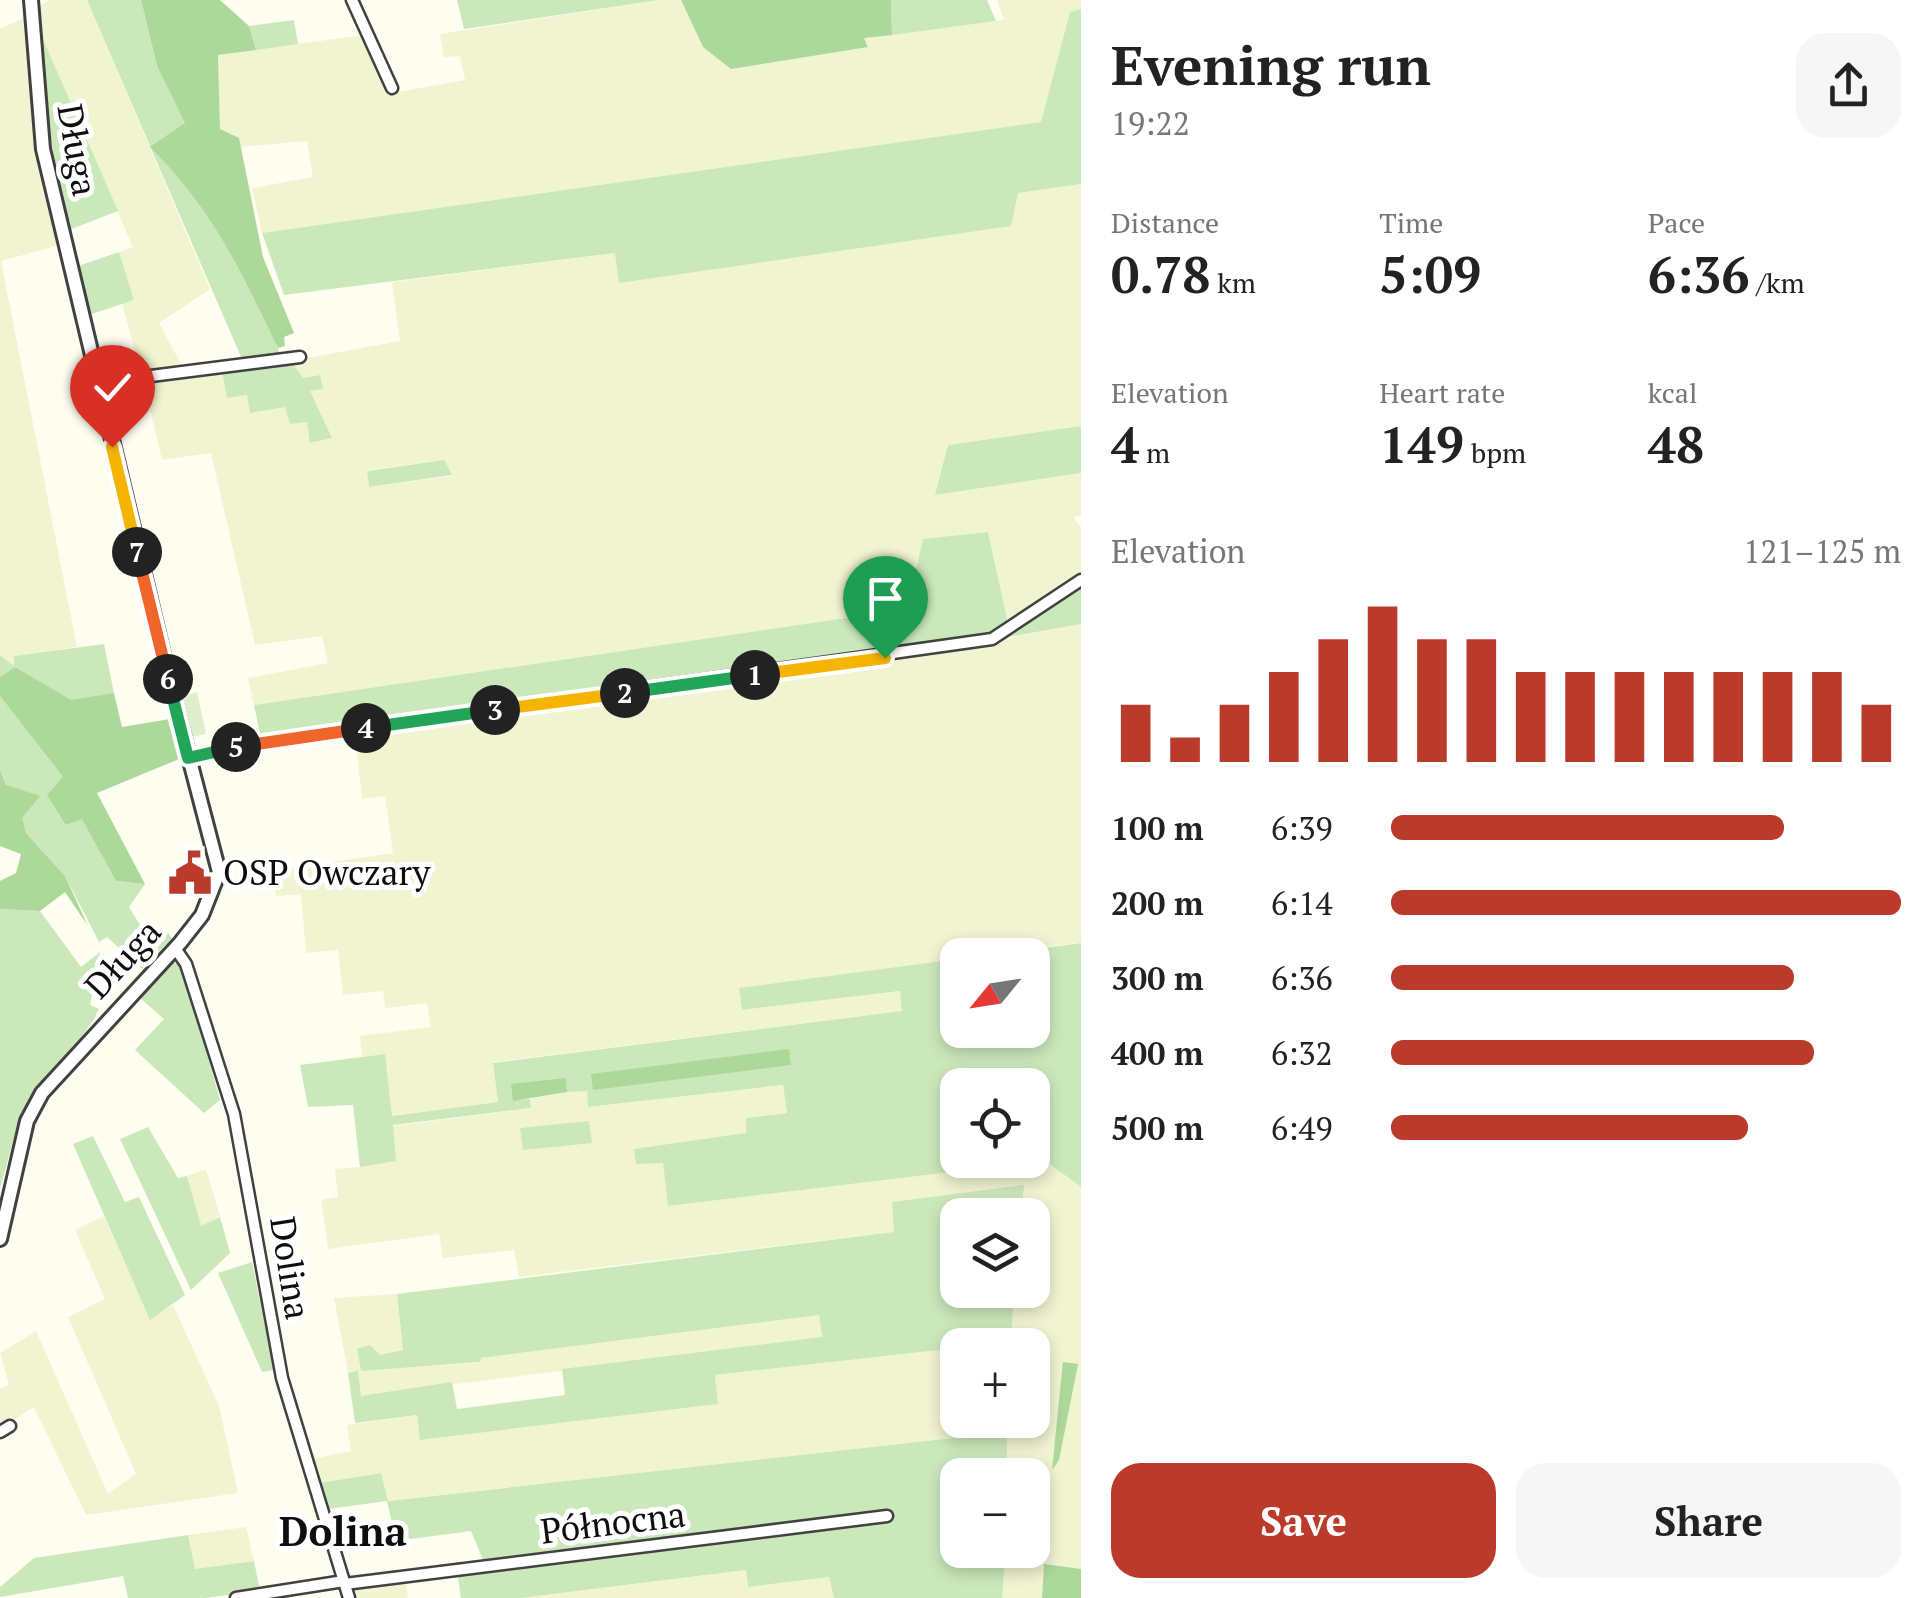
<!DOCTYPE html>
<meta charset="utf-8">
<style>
body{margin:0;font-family:"PT Serif",serif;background:#f6f6f6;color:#222;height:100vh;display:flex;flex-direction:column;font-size:38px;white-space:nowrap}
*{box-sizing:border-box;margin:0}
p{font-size:32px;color:#767676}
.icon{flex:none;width:55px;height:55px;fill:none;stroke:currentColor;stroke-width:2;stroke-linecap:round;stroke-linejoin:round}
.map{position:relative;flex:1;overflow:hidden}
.details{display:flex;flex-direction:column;background:#fff;width:850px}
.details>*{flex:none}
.needle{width:65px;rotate:240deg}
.controls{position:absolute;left:940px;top:938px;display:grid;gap:20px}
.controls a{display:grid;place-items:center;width:110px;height:110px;border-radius:20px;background:#fff;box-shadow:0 5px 15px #0003;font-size:50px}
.pin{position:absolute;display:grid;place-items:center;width:85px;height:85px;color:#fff;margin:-102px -42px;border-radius:50% 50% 50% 0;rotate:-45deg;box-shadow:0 0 10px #0007}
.pin .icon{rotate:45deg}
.km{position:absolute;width:50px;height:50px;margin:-25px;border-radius:50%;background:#222;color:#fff;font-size:28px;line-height:50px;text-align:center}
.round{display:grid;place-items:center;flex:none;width:105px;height:105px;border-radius:30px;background:#f6f6f6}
.summary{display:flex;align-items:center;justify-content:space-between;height:170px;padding:0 30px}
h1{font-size:55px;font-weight:700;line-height:75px}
.stats{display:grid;grid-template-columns:repeat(3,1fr);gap:15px;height:170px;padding:10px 30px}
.stats div{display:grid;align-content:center}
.stats b{font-size:50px;font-weight:700}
.stats small{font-size:28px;font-weight:400}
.stats p{font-size:28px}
.chart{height:280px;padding:20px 30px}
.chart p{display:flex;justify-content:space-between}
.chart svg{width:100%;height:180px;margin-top:10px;stroke:#ba3b2b;stroke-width:6}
.cta{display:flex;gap:20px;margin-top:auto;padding:20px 30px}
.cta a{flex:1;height:115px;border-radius:30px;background:#ba3b2b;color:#fff;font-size:40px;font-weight:700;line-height:115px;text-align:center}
.cta a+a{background:#f6f6f6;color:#222}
ul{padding:0 30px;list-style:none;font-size:32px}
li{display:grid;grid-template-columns:160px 120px 1fr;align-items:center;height:75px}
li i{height:25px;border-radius:12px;background:#ba3b2b}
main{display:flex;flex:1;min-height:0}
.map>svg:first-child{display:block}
.farmland{fill:#f1f4d1;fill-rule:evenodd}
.green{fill:#cbe8bb}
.forest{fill:#acd89a}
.pitch{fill:#deefcc}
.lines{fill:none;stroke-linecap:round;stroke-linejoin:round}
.minor-casing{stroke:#414141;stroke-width:15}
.tertiary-casing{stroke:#414141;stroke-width:18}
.minor{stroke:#fff;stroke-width:10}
.tertiary{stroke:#fff;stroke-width:12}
.split-1-casing{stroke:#fff;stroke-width:20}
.split-2-casing{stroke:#fff;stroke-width:20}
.split-3-casing{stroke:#fff;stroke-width:20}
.split-4-casing{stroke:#fff;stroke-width:20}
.split-5-casing{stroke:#fff;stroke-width:20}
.split-6-casing{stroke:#fff;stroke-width:20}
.split-7-casing{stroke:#fff;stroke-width:20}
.split-8-casing{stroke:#fff;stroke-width:20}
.split-1{stroke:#f5b400;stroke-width:12}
.split-2{stroke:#22a559;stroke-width:12}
.split-3{stroke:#f5b400;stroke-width:12}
.split-4{stroke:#22a559;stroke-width:12}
.split-5{stroke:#f0652b;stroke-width:12}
.split-6{stroke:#22a559;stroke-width:12}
.split-7{stroke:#f0652b;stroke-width:12}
.split-8{stroke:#f5b400;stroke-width:12}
.labels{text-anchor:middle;stroke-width:10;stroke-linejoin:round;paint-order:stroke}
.street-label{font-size:35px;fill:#0e0e0e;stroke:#fff}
.poi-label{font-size:35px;fill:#0e0e0e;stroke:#fff;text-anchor:start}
.quarter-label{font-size:40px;font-weight:bold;fill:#0e0e0e;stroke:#fff}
</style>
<main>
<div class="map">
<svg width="1081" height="1598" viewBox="0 0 1081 1598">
<rect width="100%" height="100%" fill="#fefef0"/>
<!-- farmland -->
<g class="farmland">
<polygon points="49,0 87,0 210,289 159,323 183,368 141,372 122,304 134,300 119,252 133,247 39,30 37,8"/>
<polygon points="659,0 681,0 703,47 868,46 863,38 1004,20 997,0 1081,0 1081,9 1070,12 1042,122 262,233 252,188 313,177 307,141 240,147 239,138 220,130 218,55 363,35 392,93 465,80 460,56 444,57 440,34"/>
<polygon points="24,18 31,114 60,245 1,261 77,647 15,656 15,667 0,655 0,29"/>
<path d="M1081,184v242l-133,19 -12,50 145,-22v42l-7,2 7,11v48l-73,47 -20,-91 -65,8 -16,69 -653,96 -6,-27 80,-15 -6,-27 -67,9 -44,-192 -49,7 -18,-77 78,-13 25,25 38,11 22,15 4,22 21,-5 -23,-48 10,-15 -16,3 -12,-17 109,-20 -8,-59 224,-29 3,29 399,-89zM444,460l7,16 -82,11 -2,-17z"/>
<polygon points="1081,624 1081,943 958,955 957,959 739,989 742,1010 901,991 903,1011 493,1062 498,1102 392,1116 384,1054 362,1057 360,1036 431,1027 427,1003 385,1008 383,991 343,995 338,950 306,953 301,894 276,896 272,871 393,853 385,796 362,799 355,733 885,661"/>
<polygon points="783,1085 787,1113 746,1118 746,1133 663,1162 668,1206 1026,1163 1032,1160 1033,1152 1081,1187 1081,1569 1044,1565 1042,1598 1002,1598 1006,1550 1032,1550 1032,1475 1007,1475 1006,1432 387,1501 381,1473 319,1483 312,1459 351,1451 347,1425 417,1415 421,1440 717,1404 715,1375 957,1348 958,1420 1032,1420 1032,1345 984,1345 1010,1342 1014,1290 1032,1290 1032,1215 892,1203 894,1232 519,1277 514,1250 443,1258 439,1234 328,1249 321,1200 338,1197 335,1169 360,1167 393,1126 531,1108 530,1099 567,1092 587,1090 589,1107"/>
<polygon points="206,1169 220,1216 201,1227 187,1176"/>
<polygon points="104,1216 150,1319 173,1305 219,1406 238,1493 86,1515 34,1407 0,1429 0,1389 9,1385 0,1353 36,1331 108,1494 136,1474 68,1317 105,1299 75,1230"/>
<polygon points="397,1294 403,1350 379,1356 357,1350 361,1370 480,1363 480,1358 819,1315 822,1338 360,1396 358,1372 348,1373 334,1298"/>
<polygon points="246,1527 254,1561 194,1570 188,1535"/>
<polygon points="747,1570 748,1587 829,1577 834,1598 521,1598"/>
<polygon points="404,1573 408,1598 356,1598 349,1580"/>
</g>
<!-- green -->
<g class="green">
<path d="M87,0h54l16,66 29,58 -35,23c58,58 103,132 130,210h-40z"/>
<polygon points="457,0 659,0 464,29"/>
<polygon points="891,0 987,0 996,21 892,35"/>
<polygon points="1081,9 1081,184 1018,193 1011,226 619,283 615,253 284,295 262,233 1041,122 1070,12"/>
<polygon points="294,20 298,44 256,50 249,26"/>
<polygon points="39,30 118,211 69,230 51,142"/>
<polygon points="119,252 134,300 89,315 78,266"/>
<polygon points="291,361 303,378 320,375 323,389 310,391 332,438 310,443 307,422 290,424 285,407 250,413 247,395 227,398 222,370"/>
<polygon points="1081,426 1081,473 935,495 948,445"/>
<polygon points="444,460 452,475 369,487 367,471"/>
<polygon points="988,532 1008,623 992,634 261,739 254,705 907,609 923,539"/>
<polygon points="1081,584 1081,624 1003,638"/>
<polygon points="104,644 114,693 71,701 15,667 0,677 0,655 14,666 14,656"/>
<polygon points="0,696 63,777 67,825 82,818 116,881 145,884 129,907 151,943 168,933 172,938 142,969 107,937 99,942 65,876 26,833 0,770"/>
<path d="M0,909l40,2 41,56 19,-15 -10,53 9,4c-14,31 -44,54 -64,82 -21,28 -24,65 -35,97z"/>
<polygon points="1081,943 1081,1187 1033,1152 1032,1085 958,1085 958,1160 1027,1163 668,1206 663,1163 636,1164 634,1149 746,1133 746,1118 787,1113 783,1085 588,1107 587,1091 567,1092 566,1078 513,1100 530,1099 531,1108 393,1125 396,1161 360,1167 353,1105 308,1107 300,1065 385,1054 392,1116 498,1102 493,1063 902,1011 900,991 742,1010 739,988 957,959 958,1030 1032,1030 1032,955 989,955"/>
<polygon points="172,963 181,963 220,1100 204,1113 135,1050 164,1019 140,998"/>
<polygon points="589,1121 592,1143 523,1150 520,1128"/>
<polygon points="148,1127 178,1178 187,1176 201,1226 220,1217 230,1253 191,1290 120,1139"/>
<polygon points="93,1136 125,1202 139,1197 185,1295 150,1320 73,1144"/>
<polygon points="1024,1185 1021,1215 958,1215 958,1290 1014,1290 1011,1342 715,1375 718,1404 420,1440 417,1415 355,1423 348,1373 358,1371 361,1396 452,1382 457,1409 565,1395 562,1369 822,1337 819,1315 481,1358 480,1362 361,1371 357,1349 370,1345 380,1355 403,1350 397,1294 894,1232 892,1202"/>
<polygon points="252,1262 274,1370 262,1372 218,1273"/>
<polygon points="1007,1432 1007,1475 958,1475 958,1550 1006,1550 1002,1598 834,1598 829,1577 748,1587 746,1570 521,1598 461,1598 456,1564 483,1560 471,1531 396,1541 387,1501 328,1509 319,1483 381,1473 388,1501"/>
<polygon points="188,1535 195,1569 254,1561 260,1591 204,1598 128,1598 123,1576 0,1597 0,1587 34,1558"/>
</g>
<!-- forest -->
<g class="forest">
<path d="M141,0h79l29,26 7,24 -38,5 2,74 19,9 24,119 31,76 -10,4 1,9 -7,2c-37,-77 -66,-140 -128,-201l35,-24 -28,-57z"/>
<polygon points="681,0 891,0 892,35 864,38 868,47 731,69 703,47"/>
<polygon points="15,667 71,700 114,693 122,727 170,719 179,759 97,793 145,884 116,881 82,819 66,825 47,795 63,777 0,696 0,677"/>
<polygon points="0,770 6,785 40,796 22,818 26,833 65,876 88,926 65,892 40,911 0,909 0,881 16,873 21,854 0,846"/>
<polygon points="789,1049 791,1065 593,1090 591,1074"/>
<polygon points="566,1078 567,1092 513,1101 511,1084"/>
<polygon points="1063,1362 1078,1364 1059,1460 1052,1470"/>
<polygon points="1044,1564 1081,1569 1081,1598 1042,1598"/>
</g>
<!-- pitch -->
<polygon class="pitch" points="197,692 206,734 190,737 181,696"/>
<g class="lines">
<!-- minor casing -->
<g class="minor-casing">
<g id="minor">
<polyline points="352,0 392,88"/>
<polyline points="96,383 300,357"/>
<polyline points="188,758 269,741 992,639 1081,580"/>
<polyline points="175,948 186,964 234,1114 282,1378 349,1598"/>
<polyline points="0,1432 10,1426"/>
<polyline points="345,1584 887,1516"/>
<polyline points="236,1598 344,1581"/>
</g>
</g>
<!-- tertiary casing -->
<g class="tertiary-casing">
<polyline id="tertiary" points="0,1239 27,1121 42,1093 180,943 202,915 219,872 173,696 43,149 31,0"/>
</g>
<!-- minor -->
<use href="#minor" class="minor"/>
<!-- tertiary -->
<use href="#tertiary" class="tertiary"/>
</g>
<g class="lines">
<!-- split-1 casing -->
<g class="split-1-casing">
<polyline id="split-1" points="755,675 885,658"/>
</g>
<!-- split-2 casing -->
<g class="split-2-casing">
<polyline id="split-2" points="625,693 755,675"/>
</g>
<!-- split-3 casing -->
<g class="split-3-casing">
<polyline id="split-3" points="495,710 625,693"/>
</g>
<!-- split-4 casing -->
<g class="split-4-casing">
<polyline id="split-4" points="366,728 495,710"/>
</g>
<!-- split-5 casing -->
<g class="split-5-casing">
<polyline id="split-5" points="236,747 366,728"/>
</g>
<!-- split-6 casing -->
<g class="split-6-casing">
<polyline id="split-6" points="168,679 188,758 236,747"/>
</g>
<!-- split-7 casing -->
<g class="split-7-casing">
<polyline id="split-7" points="137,552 168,679"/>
</g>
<!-- split-8 casing -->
<g class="split-8-casing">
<polyline id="split-8" points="112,447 137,552"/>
</g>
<!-- split-1 -->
<use href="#split-1" class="split-1"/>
<!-- split-2 -->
<use href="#split-2" class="split-2"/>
<!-- split-3 -->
<use href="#split-3" class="split-3"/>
<!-- split-4 -->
<use href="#split-4" class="split-4"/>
<!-- split-5 -->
<use href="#split-5" class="split-5"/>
<!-- split-6 -->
<use href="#split-6" class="split-6"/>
<!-- split-7 -->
<use href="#split-7" class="split-7"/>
<!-- split-8 -->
<use href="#split-8" class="split-8"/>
</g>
<!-- icons -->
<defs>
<g id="civic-bare" transform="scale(3.45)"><path d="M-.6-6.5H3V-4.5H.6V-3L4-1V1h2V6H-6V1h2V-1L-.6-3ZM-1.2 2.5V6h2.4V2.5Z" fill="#ba3b2b" stroke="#fff" stroke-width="2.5" paint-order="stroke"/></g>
</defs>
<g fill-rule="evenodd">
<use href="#civic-bare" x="190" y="873"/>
</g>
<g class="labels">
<!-- street labels -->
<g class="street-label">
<text transform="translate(77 150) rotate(80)" y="12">Długa</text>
<text transform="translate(123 959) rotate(-47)" y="12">Długa</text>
<text transform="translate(290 1268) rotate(81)" y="12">Dolina</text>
<text transform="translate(613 1523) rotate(-7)" y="12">Północna</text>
</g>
<!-- poi labels -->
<g class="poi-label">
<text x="223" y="885">OSP Owczary</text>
</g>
<!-- quarter labels -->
<g class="quarter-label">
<text x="343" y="1546">Dolina</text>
</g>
</g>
</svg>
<div class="controls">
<a><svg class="needle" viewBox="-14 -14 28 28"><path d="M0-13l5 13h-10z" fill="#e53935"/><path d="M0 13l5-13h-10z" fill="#767676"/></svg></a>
<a><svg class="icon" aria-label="locate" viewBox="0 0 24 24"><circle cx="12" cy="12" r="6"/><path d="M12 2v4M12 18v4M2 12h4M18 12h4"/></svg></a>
<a><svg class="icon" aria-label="layers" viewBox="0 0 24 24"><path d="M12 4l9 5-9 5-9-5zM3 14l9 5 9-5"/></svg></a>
<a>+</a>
<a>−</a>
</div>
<div class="pin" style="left:885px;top:658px;background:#1e9e55"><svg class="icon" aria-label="arrive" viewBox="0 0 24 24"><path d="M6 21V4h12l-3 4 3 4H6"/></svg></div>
<div class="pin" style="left:112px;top:447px;background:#d93025"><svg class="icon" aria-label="check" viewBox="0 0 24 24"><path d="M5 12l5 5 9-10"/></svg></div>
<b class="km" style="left:755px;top:675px">1</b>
<b class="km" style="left:625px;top:693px">2</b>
<b class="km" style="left:495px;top:710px">3</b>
<b class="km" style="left:366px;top:728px">4</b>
<b class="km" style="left:236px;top:747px">5</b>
<b class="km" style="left:168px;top:679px">6</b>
<b class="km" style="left:137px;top:552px">7</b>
</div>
<section class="details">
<div class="summary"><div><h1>Evening run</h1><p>19:22</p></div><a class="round"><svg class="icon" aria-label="share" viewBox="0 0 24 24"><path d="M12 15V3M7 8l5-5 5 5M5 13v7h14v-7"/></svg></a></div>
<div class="stats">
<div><p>Distance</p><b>0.78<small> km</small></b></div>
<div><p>Time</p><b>5:09</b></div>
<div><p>Pace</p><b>6:36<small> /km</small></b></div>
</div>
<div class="stats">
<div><p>Elevation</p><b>4<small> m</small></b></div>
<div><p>Heart rate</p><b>149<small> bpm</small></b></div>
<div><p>kcal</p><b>48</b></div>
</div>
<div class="chart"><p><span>Elevation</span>121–125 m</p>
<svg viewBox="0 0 160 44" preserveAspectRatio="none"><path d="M5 44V30M15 44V38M25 44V30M35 44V22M45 44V14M55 44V6M65 44V14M75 44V14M85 44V22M95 44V22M105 44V22M115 44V22M125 44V22M135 44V22M145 44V22M155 44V30"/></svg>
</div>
<ul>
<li><b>100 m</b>6:39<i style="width:77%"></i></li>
<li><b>200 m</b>6:14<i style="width:100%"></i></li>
<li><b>300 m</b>6:36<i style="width:79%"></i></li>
<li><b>400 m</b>6:32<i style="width:83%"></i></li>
<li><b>500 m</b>6:49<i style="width:70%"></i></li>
</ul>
<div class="cta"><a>Save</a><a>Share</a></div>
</section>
</main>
